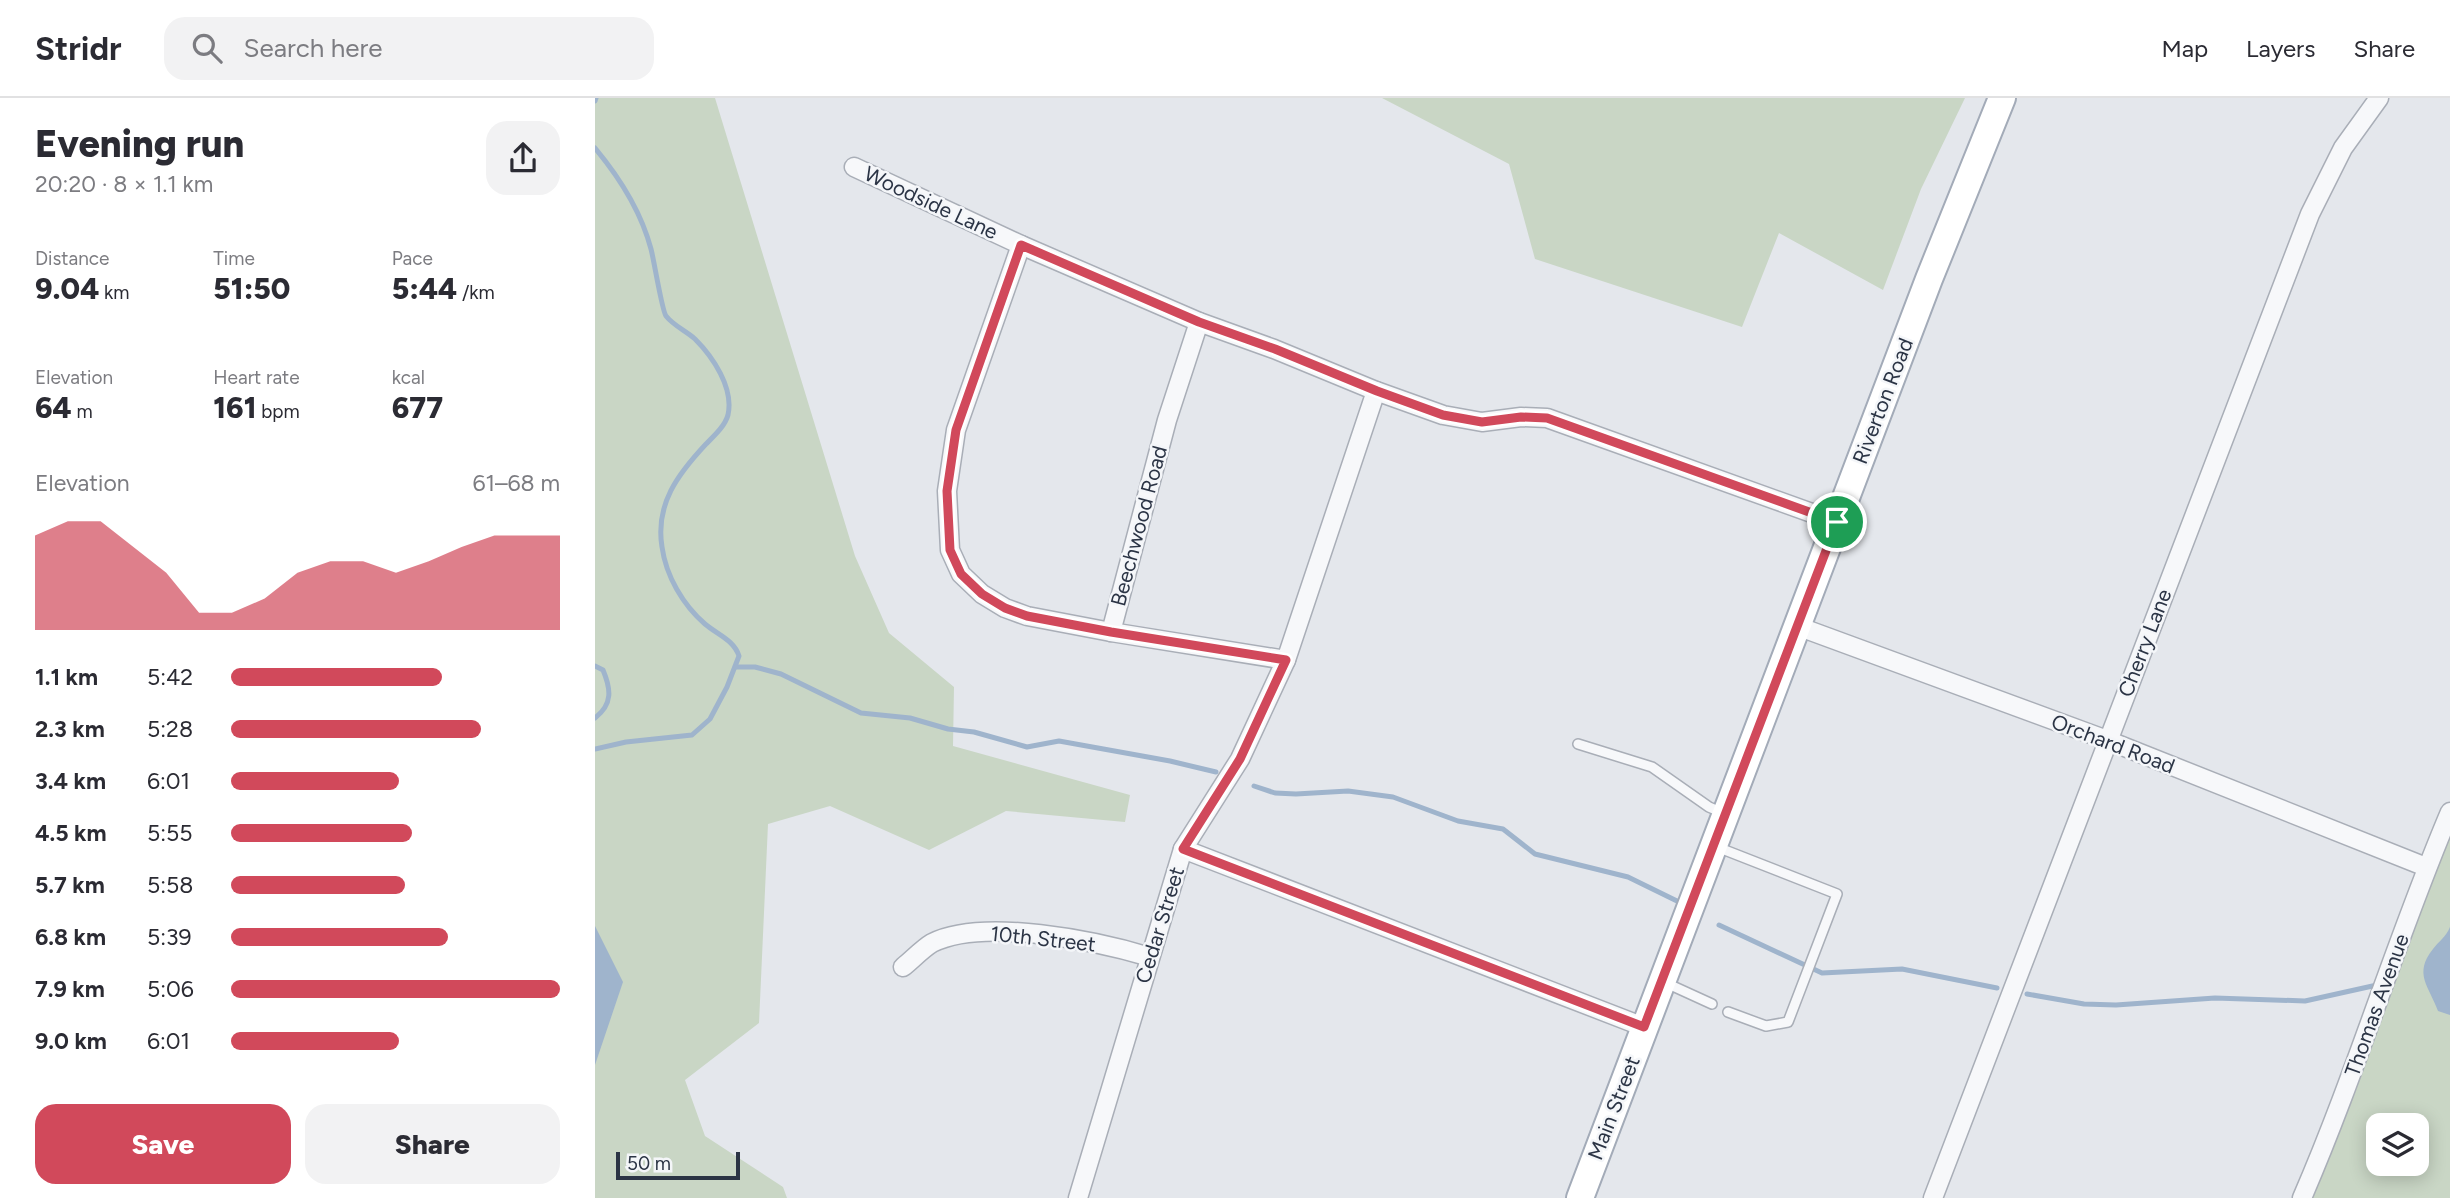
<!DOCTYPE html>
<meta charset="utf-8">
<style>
body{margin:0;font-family:Figtree,sans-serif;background:#f2f2f3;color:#2b2b33;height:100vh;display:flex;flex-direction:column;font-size:26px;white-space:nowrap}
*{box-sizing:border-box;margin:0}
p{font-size:23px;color:#7c7c81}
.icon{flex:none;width:38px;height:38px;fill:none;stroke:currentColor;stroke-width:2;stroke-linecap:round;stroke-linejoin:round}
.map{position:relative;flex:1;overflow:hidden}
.sheet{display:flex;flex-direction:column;background:#fff;width:595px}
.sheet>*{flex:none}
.tools{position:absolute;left:1771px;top:1015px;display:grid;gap:14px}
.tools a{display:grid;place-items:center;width:63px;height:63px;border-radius:14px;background:#fff;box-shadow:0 4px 18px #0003;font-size:35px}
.scale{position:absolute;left:21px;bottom:18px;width:124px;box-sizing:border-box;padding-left:7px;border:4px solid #2b3445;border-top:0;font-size:19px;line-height:24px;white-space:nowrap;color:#2b3445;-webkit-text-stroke:5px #f4f6f9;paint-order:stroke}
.pin{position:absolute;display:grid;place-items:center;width:60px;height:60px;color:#fff;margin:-30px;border:4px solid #fff;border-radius:50%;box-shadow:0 2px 7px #0007}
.round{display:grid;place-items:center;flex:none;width:74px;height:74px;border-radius:21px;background:#f2f2f3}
.summary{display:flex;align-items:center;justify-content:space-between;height:119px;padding:0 35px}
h1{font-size:38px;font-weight:800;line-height:52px}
.stats{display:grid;grid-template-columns:repeat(3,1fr);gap:10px;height:119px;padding:7px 35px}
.stats div{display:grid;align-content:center}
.stats b{font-size:30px;font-weight:800}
.stats small{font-size:19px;font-weight:400}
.stats p{font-size:19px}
.chart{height:196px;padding:14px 35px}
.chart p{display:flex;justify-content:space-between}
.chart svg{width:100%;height:126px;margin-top:7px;fill:#d1495b;opacity:.7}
.cta{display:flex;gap:14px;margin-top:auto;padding:14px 35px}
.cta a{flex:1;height:80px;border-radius:21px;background:#d1495b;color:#fff;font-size:28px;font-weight:800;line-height:80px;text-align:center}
.cta a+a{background:#f2f2f3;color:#2b2b33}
ul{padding:0 35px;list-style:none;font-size:23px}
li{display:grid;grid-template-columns:112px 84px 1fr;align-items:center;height:52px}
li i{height:18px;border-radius:9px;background:#d1495b}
header{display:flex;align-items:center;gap:42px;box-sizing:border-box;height:98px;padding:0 35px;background:#fff;border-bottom:2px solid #e1e1e2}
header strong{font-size:33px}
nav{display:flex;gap:38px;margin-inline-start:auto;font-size:24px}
.search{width:490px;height:63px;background:#f2f2f3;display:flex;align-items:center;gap:18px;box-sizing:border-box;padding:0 24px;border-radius:21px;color:#7c7c81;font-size:26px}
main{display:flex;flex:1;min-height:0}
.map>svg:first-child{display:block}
.green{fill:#c9d6c5;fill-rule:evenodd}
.water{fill:#9fb4cc}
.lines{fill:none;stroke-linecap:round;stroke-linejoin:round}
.stream{stroke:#9fb4cc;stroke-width:5}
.lane-casing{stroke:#a9aeb7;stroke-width:12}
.street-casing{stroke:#a9aeb7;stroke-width:21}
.primary-casing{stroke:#a3abb8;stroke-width:30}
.lane{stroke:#f7f8fa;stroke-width:9}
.street{stroke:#f7f8fa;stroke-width:18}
.primary{stroke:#fff;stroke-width:26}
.route-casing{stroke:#fff;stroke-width:14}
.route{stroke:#d1495b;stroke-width:9}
.labels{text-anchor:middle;stroke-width:5;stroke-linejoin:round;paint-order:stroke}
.street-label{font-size:21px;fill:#2b3445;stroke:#f4f6f9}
</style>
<header>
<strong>Stridr</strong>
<div class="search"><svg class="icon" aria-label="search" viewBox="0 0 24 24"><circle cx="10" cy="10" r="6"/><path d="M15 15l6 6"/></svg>Search here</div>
<nav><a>Map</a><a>Layers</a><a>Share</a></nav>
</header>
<main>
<section class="sheet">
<div class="summary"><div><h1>Evening run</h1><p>20:20 · 8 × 1.1 km</p></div><a class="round"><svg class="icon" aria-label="share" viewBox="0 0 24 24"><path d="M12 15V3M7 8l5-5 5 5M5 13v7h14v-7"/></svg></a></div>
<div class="stats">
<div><p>Distance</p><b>9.04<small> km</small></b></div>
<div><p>Time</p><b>51:50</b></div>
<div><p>Pace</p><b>5:44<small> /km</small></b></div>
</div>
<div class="stats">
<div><p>Elevation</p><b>64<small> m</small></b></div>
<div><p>Heart rate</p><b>161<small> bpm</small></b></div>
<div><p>kcal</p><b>677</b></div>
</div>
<div class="chart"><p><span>Elevation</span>61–68 m</p>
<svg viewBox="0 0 160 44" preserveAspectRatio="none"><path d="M0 44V11L10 6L20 6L30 15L40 24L50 38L60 38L70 33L80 24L90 20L100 20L110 24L120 20L130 15L140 11L150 11L160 11V44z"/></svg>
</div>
<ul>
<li><b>1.1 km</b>5:42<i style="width:64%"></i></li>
<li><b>2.3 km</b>5:28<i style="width:76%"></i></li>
<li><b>3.4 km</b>6:01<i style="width:51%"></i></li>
<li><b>4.5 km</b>5:55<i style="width:55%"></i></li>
<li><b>5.7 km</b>5:58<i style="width:53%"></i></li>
<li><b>6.8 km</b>5:39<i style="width:66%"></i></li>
<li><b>7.9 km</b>5:06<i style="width:100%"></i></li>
<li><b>9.0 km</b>6:01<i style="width:51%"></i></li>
</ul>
<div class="cta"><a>Save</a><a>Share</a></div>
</section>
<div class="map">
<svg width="1855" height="1100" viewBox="0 0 1855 1100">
<rect width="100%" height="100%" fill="#e4e7ec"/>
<!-- green -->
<g class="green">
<polygon points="0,0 120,0 260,458 294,535 359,589 358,648 535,697 530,724 411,713 334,752 235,708 173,726 164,925 90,982 110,1038 188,1089 192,1100 0,1100"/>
<polygon points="787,0 1370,0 1326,91 1288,192 1184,135 1147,229 940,161 914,66"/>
<path d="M1855,714v386h-152zM1783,1027h39v39h-39z"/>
</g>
<!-- water -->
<g class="water">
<polygon points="0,828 28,884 0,967"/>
<path d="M1855,829v88l-12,-4c-9,-25 -25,-37 -5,-62 6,-8 13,-12 17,-22z"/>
</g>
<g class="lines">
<!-- stream -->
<g class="stream">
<polyline points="0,3 1,0"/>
<path d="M0,50c25,30 46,63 56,101 3,11 11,62 15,67 8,10 20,15 29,23 18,18 39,49 33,76 -3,11 -14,21 -22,29 -28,30 -51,60 -44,103 4,29 21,58 43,77 13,11 29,16 34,32l-12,31 -17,32 -18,16 -66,7 -31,7"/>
<path d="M0,568l8,4c8,19 10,34 -8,48"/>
<polyline points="141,569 160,569 186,576 266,615 315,620 353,631 379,634 432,649 464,643 575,663 621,674"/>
<polyline points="659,688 680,695 701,696 753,693 798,699 863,723 908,731 940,756 1033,779 1082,803"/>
<polyline points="1124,827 1227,875 1307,871 1402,890"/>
<polyline points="1432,896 1489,906 1521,907 1620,900 1710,903 1782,887"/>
</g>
<!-- lane casing -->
<g class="lane-casing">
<g id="lane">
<polyline points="983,646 1057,669 1114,709 1128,715"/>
<polyline points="1122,749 1242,796 1193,924 1171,928 1133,914"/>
<polyline points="1071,885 1117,906"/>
</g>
</g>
<!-- street casing -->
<g class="street-casing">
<g id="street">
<polyline points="259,69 426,147 604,224 679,251 781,293 848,317 887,324 926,319 952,320 1242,424"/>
<polyline points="426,147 361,332 352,393 355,452 366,476 387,496 410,510 432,518 516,534 691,562"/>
<polyline points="1202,528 1512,642 1831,769"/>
<polyline points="516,534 572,322 604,224"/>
<polyline points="588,751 1049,929"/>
<path d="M308,869c9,-7 19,-18 29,-24 51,-26 165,-2 218,14"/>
<polyline points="483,1100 588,751 645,661 691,562 781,293"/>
<polyline points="1338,1100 1715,116 1748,50 1784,0"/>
<path d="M1707,1100c55,-127 94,-259 148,-386"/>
</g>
</g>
<!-- primary casing -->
<g class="primary-casing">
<polyline id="primary" points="985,1100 1334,181 1407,0"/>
</g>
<!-- lane -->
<use href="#lane" class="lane"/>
<!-- street -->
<use href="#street" class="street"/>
<!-- primary -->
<use href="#primary" class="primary"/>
</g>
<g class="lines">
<!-- route casing -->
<g class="route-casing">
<polygon id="route" points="426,147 604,224 680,251 782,293 848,317 887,324 926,319 952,320 1242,424 1049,929 588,751 645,661 691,562 516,534 432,518 410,510 387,496 366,476 355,452 352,393 361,332"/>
</g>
<!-- route -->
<use href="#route" class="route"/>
</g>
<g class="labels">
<!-- street labels -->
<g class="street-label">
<text transform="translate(336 105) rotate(25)" y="7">Woodside Lane</text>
<text transform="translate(1288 303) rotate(-69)" y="7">Riverton Road</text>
<text transform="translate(544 428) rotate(-75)" y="7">Beechwood Road</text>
<text transform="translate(1550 545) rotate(-69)" y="7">Cherry Lane</text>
<text transform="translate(1518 646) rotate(21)" y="7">Orchard Road</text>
<text transform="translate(565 827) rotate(-73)" y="7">Cedar Street</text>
<text transform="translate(448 841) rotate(6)" y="7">10th Street</text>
<text transform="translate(1782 907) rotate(-70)" y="7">Thomas Avenue</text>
<text transform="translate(1019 1010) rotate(-69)" y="7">Main Street</text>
</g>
</g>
</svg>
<div class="tools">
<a><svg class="icon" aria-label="layers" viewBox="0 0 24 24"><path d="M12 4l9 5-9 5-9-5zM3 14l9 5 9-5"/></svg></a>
</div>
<div class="scale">50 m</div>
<div class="pin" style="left:1242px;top:424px;background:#1e9e55"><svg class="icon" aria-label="arrive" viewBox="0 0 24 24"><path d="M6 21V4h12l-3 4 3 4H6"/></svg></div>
</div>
</main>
